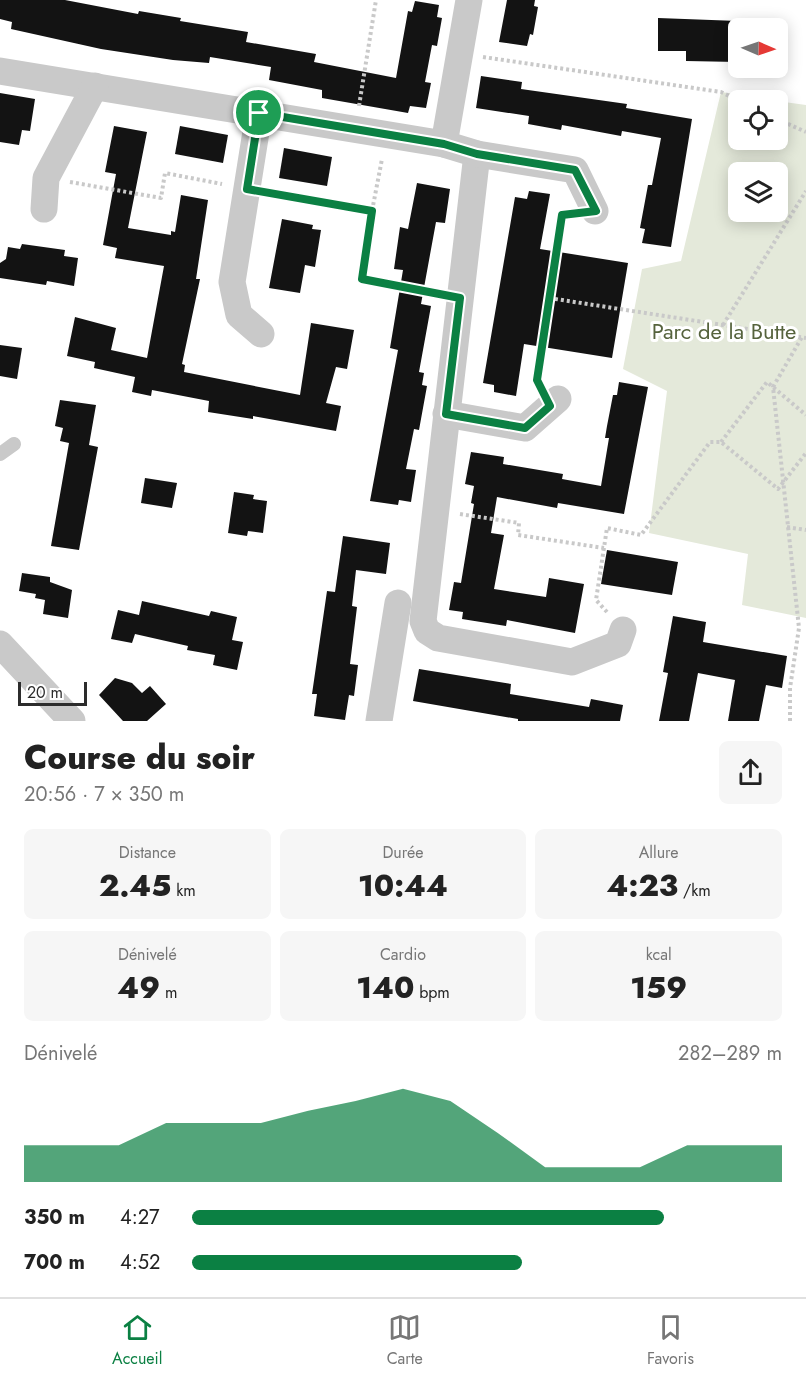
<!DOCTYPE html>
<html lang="fr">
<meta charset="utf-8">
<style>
body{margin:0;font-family:Jost,sans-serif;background:#f6f6f6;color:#222;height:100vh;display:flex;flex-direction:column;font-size:22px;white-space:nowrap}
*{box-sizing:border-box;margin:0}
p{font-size:20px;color:#767676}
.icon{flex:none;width:33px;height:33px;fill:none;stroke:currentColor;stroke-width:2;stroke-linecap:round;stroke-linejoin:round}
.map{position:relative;height:721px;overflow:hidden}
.panel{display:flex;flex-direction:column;background:#fff;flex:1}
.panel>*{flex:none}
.needle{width:39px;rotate:92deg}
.tools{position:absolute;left:728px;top:18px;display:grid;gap:12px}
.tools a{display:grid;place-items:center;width:60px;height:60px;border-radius:9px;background:#fff;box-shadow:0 3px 15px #0003;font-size:30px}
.scale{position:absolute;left:18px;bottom:15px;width:69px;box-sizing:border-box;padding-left:6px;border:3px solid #2c2c2c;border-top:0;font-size:16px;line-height:21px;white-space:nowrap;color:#2c2c2c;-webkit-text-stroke:4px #fff;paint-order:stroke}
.pin{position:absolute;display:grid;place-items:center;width:51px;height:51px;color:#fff;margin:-26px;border:3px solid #fff;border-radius:50%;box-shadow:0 2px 6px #0007}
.round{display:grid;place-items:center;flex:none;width:63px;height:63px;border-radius:9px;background:#f6f6f6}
.summary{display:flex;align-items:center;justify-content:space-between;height:102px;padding:0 24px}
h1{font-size:33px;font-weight:800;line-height:45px}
.stats{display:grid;grid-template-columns:repeat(3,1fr);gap:9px;height:102px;padding:6px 24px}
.stats div{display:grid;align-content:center;border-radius:9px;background:#f6f6f6;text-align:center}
.stats b{font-size:30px;font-weight:800}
.stats small{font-size:16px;font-weight:400}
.stats p{font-size:16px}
.chart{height:168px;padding:12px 24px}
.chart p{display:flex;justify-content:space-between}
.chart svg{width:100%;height:108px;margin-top:6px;fill:#0b8043;opacity:.7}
ul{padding:0 24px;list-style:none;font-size:20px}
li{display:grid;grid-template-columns:96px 72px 1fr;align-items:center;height:45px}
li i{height:15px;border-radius:8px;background:#0b8043}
.menu{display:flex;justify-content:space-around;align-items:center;height:84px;border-top:2px solid #e0e0e0;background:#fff;font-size:16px;color:#767676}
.menu a{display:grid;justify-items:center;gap:3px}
.menu .selected{color:#0b8043}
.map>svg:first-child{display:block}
.green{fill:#e4e9da;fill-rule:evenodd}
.building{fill:#131313}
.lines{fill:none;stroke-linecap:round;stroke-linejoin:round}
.path{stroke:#c9c9c9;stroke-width:4;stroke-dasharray:3 3;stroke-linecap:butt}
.service{stroke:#c9c9c9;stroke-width:14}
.minor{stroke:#c9c9c9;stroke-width:27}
.route-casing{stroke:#fff;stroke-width:12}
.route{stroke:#0b8043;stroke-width:8}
.labels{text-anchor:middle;stroke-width:6;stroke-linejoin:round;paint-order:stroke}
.park-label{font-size:22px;fill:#56633d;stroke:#fff}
</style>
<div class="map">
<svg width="806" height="721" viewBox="0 0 806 721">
<rect width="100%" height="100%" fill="#fff"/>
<!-- green -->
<path class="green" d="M721,92l56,8h-39v40h39v-39l29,4v513l-64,-13 6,-51 -99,-21 18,-142 -44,-22 19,-100 39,-8zM738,172h39v40h-39z"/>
<!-- building -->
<g class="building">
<polygon points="0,0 65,0 138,14 139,11 181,18 180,21 248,32 246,42 316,54 314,62 396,78 408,11 412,12 415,1 439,5 437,17 442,18 437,46 432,45 425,82 431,83 426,108 410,106 408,113 322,98 322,90 269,80 271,67 210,57 209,63 173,60 101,49 11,29 12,22 0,19"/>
<polygon points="507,0 535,0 534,6 538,7 533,35 530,34 527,46 499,42"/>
<polygon points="658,18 738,21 738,62 686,61 686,51 658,51"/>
<polygon points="481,76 522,82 521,89 627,104 626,108 692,119 671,247 642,243 645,229 640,228 648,185 652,185 661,138 622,131 621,136 562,125 561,130 528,124 529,116 476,108"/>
<polygon points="0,93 35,99 30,131 22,130 19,145 0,142"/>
<polygon points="114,126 147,132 128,228 171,235 171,231 175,232 181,195 208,200 196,279 200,279 182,364 185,365 184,372 300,395 311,323 354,330 347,369 336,367 326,403 341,406 336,431 253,416 253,419 208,412 209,401 152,390 151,396 132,392 135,377 94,368 95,362 67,356 75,317 116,328 111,350 147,358 164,266 115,258 117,248 103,245 116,174 105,172"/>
<polygon points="180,126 228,135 223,163 175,154"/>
<polygon points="284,148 332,157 327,186 279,178"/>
<polygon points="417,183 450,189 445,223 436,222 421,304 431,306 419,372 424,373 422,385 427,386 419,430 414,429 406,469 416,470 411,502 399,500 398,505 370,501 398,350 390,348 403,270 394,269 400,227 408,229"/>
<polygon points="529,191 550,194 540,249 628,263 612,358 524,344 516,396 494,392 494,385 483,383 515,197 527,199"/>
<polygon points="282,219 313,225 312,229 321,230 315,267 305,265 300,293 269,288"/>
<polygon points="22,244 65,250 64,256 78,258 74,286 47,281 46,285 0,278 0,263 6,259 8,247 20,249"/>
<polygon points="0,345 22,348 17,379 0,376"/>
<polygon points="619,382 648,387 624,514 558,503 557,508 497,497 491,533 504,535 494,589 546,597 549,578 584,584 575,633 507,620 506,626 462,619 463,612 449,610 454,582 461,583 474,504 471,503 474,486 465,484 471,452 504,457 503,464 563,474 562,479 601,486 609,438 605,438 607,426 613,395 617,395"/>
<polygon points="60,400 96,405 89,445 98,447 79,550 51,546 69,443 60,441 63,428 55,426"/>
<polygon points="145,478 177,483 172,508 141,503"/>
<polygon points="234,492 254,495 253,499 267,501 263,533 248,531 247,536 228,533"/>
<polygon points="343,536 390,543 386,574 356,570 352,606 357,607 350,664 358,665 354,696 349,695 345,720 314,716 317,694 312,694 327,591 335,592"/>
<polygon points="607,550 678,562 672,595 601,584"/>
<polygon points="22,573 50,577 50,582 72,590 68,618 43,614 45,600 35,598 36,594 19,591"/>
<polygon points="142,601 209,616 211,611 237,617 232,640 243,642 237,670 213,665 215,655 187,650 188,646 135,634 132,643 111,639 118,610 139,615"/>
<polygon points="673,616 706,622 703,642 787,656 782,688 766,685 759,721 728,721 735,680 698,673 689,721 659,721 668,673 663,672"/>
<polygon points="419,669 511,684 510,694 589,707 591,699 623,705 620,721 518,721 518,719 413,701"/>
<polygon points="115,678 132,683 142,693 150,686 166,704 147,721 123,721 99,695"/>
</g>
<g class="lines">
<!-- path -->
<g class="path">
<polyline points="483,57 721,92 738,100"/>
<polyline points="359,106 376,0"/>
<polyline points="777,119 806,132"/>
<polyline points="70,182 161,198 165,173 222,184"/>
<polyline points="271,193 372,211 362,279 437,294"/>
<polyline points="372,211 382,159"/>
<polyline points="549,298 806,338"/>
<polyline points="723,325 806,191"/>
<polyline points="539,384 537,379 562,215 571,214"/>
<polyline points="721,442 767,382 806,415"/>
<polyline points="460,514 519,523 518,535 604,548"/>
<polyline points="787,527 806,530"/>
<polyline points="607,612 596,600 607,528 641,535 710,442 721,442 778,489 806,453"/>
<polyline points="790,721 790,688 799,628 773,387 802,337"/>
</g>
<!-- service -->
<polyline class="service" points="0,454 14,444"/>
<!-- minor -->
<g class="minor">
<polyline points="0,71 444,144 477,154 423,621 427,631 438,638 572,662 618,644 623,630"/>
<polyline points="259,113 232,282 239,315 261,334"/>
<polyline points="444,144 469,0"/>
<polyline points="477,154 575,170 595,211"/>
<polyline points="44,209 46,178 95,86"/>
<polyline points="446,414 525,428 558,399"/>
<polyline points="0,644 72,721"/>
<polyline points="379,721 398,603"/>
</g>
</g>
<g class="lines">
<!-- route casing -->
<g class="route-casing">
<polygon id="route" points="259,113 444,144 477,154 575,170 596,211 562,215 537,380 550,406 525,428 446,414 460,298 362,279 372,211 247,189"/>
</g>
<!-- route -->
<use href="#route" class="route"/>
</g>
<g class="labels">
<!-- park labels -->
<g class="park-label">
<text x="724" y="339">Parc de la Butte</text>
</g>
</g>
</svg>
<div class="tools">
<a><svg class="needle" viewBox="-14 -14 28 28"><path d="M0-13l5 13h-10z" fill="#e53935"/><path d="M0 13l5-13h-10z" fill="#767676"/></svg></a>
<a><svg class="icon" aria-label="locate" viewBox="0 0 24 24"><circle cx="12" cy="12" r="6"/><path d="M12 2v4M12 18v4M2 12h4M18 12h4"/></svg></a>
<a><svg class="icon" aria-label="layers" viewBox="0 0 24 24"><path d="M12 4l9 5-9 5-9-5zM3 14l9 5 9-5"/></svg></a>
</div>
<div class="scale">20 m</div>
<div class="pin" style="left:259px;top:113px;background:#1e9e55"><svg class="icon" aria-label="arrive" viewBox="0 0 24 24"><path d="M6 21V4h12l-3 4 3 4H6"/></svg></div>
</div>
<section class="panel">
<div class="summary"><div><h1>Course du soir</h1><p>20:56 · 7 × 350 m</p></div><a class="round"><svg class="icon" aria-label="share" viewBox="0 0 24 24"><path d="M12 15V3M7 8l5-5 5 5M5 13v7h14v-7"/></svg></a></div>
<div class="stats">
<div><p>Distance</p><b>2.45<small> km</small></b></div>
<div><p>Durée</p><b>10:44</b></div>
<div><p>Allure</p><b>4:23<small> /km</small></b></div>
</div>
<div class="stats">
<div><p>Dénivelé</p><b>49<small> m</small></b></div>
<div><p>Cardio</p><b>140<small> bpm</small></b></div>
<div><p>kcal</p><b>159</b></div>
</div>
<div class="chart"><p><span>Dénivelé</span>282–289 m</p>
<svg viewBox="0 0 160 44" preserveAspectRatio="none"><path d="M0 44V29L10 29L20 29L30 20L40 20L50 20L60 15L70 11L80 6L90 11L100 24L110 38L120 38L130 38L140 29L150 29L160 29V44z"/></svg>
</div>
<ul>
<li><b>350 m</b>4:27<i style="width:80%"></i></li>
<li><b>700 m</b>4:52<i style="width:56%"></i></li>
</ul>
</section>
<nav class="menu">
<a class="selected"><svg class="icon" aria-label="home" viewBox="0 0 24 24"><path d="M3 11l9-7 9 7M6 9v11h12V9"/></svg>Accueil</a>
<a><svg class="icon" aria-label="map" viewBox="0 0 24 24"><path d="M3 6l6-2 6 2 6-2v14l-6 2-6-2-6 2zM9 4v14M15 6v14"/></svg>Carte</a>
<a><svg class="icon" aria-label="saved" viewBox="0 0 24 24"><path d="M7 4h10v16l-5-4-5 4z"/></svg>Favoris</a>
</nav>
